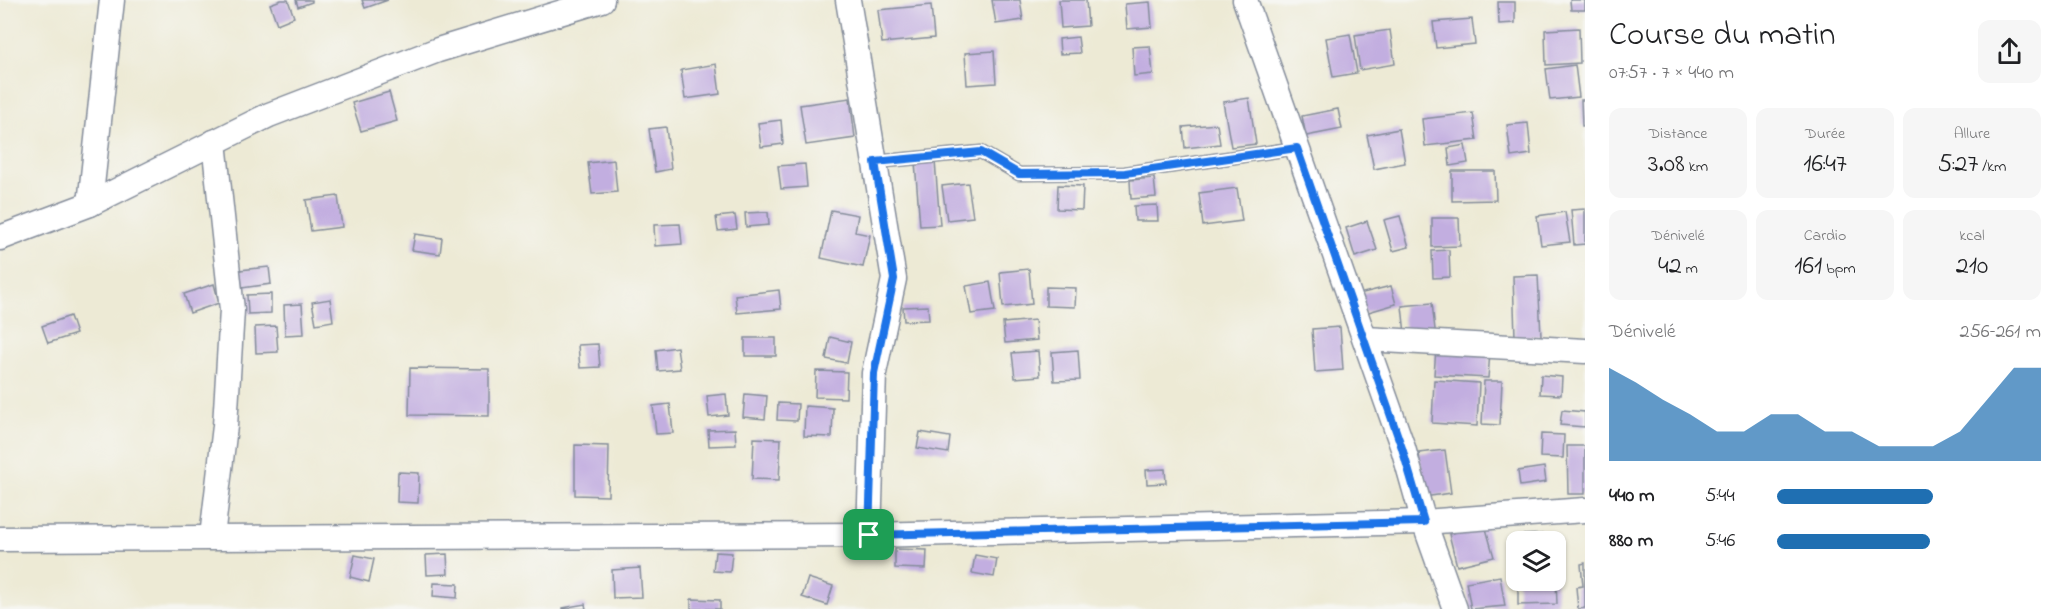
<!DOCTYPE html>
<html lang="fr">
<meta charset="utf-8">
<style>
body{margin:0;font-family:"Indie Flower",sans-serif;background:#f6f6f6;color:#202124;height:100vh;display:flex;flex-direction:column;font-size:22px;white-space:nowrap}
*{box-sizing:border-box;margin:0}
p{font-size:20px;color:#757577}
.icon{flex:none;width:33px;height:33px;fill:none;stroke:currentColor;stroke-width:2;stroke-linecap:round;stroke-linejoin:round}
.map{position:relative;flex:1;overflow:hidden}
.drawer{display:flex;flex-direction:column;background:#fff;width:480px}
.drawer>*{flex:none}
.tools{position:absolute;left:1506px;top:531px;display:grid;gap:12px}
.tools a{display:grid;place-items:center;width:60px;height:60px;border-radius:12px;background:#fff;box-shadow:0 2px 4px #0004;font-size:30px}
.pin{position:absolute;display:grid;place-items:center;width:51px;height:51px;color:#fff;margin:-26px;border-radius:12px;box-shadow:0 3px 9px #0006}
.round{display:grid;place-items:center;flex:none;width:63px;height:63px;border-radius:12px;background:#f6f6f6}
.summary{display:flex;align-items:center;justify-content:space-between;height:102px;padding:0 24px}
h1{font-size:33px;font-weight:600;line-height:45px}
.figures{display:grid;grid-template-columns:repeat(3,1fr);gap:9px;height:102px;padding:6px 24px}
.figures div{display:grid;align-content:center;border-radius:12px;background:#f6f6f6;text-align:center}
.figures b{font-size:26px;font-weight:600}
.figures small{font-size:16px;font-weight:400}
.figures p{font-size:16px}
.chart{height:168px;padding:12px 24px}
.chart p{display:flex;justify-content:space-between}
.chart svg{width:100%;height:108px;margin-top:6px;fill:#1f6fb2;opacity:.7}
ul{padding:0 24px;list-style:none;font-size:20px}
li{display:grid;grid-template-columns:96px 72px 1fr;align-items:center;height:45px}
li i{height:15px;border-radius:8px;background:#1f6fb2}
main{display:flex;flex:1;min-height:0}
.map>svg:first-child{display:block}
.building{fill:#c2aee0}
.lines{fill:none;stroke-linecap:round;stroke-linejoin:round}
.lane-casing{stroke:#848c9a;stroke-width:15}
.street-casing{stroke:#848c9a;stroke-width:27}
.lane{stroke:#fff;stroke-width:12}
.street{stroke:#fff;stroke-width:24}
.route-casing{stroke:#fff;stroke-width:12}
.route{stroke:#1a73e8;stroke-width:8}
</style>
<main>
<div class="map">
<svg width="1585" height="609" viewBox="0 0 1585 609">
<rect width="100%" height="100%" fill="#f6f6f2"/>
<filter id="ink" filterUnits="userSpaceOnUse"><feTurbulence type="fractalNoise" baseFrequency=".0167" numOctaves="2"/><feDisplacementMap in="SourceGraphic" scale="12" xChannelSelector="R" yChannelSelector="G"/><feConvolveMatrix kernelMatrix="1 2 1 2 8 2 1 2 1" color-interpolation-filters="sRGB"/></filter>
<filter id="wash" filterUnits="userSpaceOnUse"><feTurbulence type="fractalNoise" baseFrequency=".008" numOctaves="4" result="noise"/><feDisplacementMap in="SourceGraphic" scale="24" xChannelSelector="R" yChannelSelector="G"/><feGaussianBlur stdDeviation="1.35" result="paint"/><feColorMatrix in="noise" values="0 0 0 0 0 0 0 0 0 0 0 0 0 0 0 0 0 1.4 0 .05"/><feComposite in="paint" operator="in"/></filter>
<g filter="url(#wash)">
<rect width="100%" height="100%" fill="#edead5"/>
<g id="blocks">
<!-- building -->
<g class="building">
<polygon points="281,0 288,0 294,17 277,24 270,4"/>
<polygon points="296,0 312,0 312,2 298,7"/>
<polygon points="362,0 388,0 365,8"/>
<polygon points="992,0 1020,0 1023,20 996,24"/>
<polygon points="1059,0 1086,0 1088,26 1061,28"/>
<polygon points="1570,0 1585,0 1585,10 1571,10"/>
<polygon points="1150,2 1152,27 1127,29 1125,4"/>
<polygon points="1498,2 1515,2 1515,23 1499,24"/>
<polygon points="931,5 934,38 882,43 878,10"/>
<polygon points="1472,19 1475,44 1436,48 1433,22"/>
<polygon points="1579,28 1580,63 1546,65 1545,30"/>
<polygon points="1390,30 1395,64 1360,70 1355,35"/>
<polygon points="1350,34 1357,73 1333,77 1326,38"/>
<polygon points="1078,37 1080,53 1060,54 1059,39"/>
<polygon points="1150,46 1153,74 1134,76 1132,47"/>
<polygon points="994,51 996,83 967,85 965,53"/>
<polygon points="716,64 720,94 685,99 681,70"/>
<polygon points="1575,65 1579,97 1550,100 1546,69"/>
<polygon points="389,92 397,121 361,131 352,103"/>
<polygon points="850,98 855,138 806,145 800,105"/>
<polygon points="1249,98 1256,144 1231,147 1223,102"/>
<polygon points="1581,100 1585,100 1585,126 1582,126"/>
<polygon points="1338,109 1342,129 1306,136 1302,116"/>
<polygon points="1473,113 1477,140 1425,146 1422,119"/>
<polygon points="781,120 783,144 761,147 758,123"/>
<polygon points="1528,123 1531,154 1511,157 1507,125"/>
<polygon points="1217,124 1220,144 1185,148 1183,127"/>
<polygon points="666,127 671,169 655,172 649,129"/>
<polygon points="1399,129 1405,163 1374,169 1367,135"/>
<polygon points="1465,145 1468,163 1450,166 1448,148"/>
<polygon points="614,160 617,192 592,194 588,163"/>
<polygon points="935,161 940,225 920,226 915,162"/>
<polygon points="805,164 807,187 781,189 778,166"/>
<polygon points="1452,171 1495,171 1496,200 1452,201"/>
<polygon points="1154,178 1156,197 1131,199 1130,180"/>
<polygon points="968,183 973,217 947,220 942,186"/>
<polygon points="1058,185 1083,186 1082,210 1057,209"/>
<polygon points="1237,188 1242,221 1203,226 1199,193"/>
<polygon points="338,196 342,227 311,231 306,200"/>
<polygon points="1157,205 1158,221 1135,221 1134,206"/>
<polygon points="1585,209 1585,244 1574,245 1571,210"/>
<polygon points="831,210 858,215 855,232 870,235 863,267 821,258"/>
<polygon points="768,212 769,225 746,227 745,213"/>
<polygon points="1565,212 1570,242 1541,245 1537,216"/>
<polygon points="735,215 737,229 718,231 716,217"/>
<polygon points="1400,216 1409,247 1393,251 1384,220"/>
<polygon points="1432,218 1459,218 1460,246 1432,247"/>
<polygon points="1367,221 1377,250 1355,257 1346,228"/>
<polygon points="680,224 682,244 655,246 654,225"/>
<polygon points="415,234 442,238 440,254 412,250"/>
<polygon points="1449,250 1450,277 1433,278 1432,251"/>
<polygon points="269,267 271,284 242,288 240,270"/>
<polygon points="1029,269 1032,304 1003,307 1000,272"/>
<polygon points="1538,275 1541,336 1515,337 1513,276"/>
<polygon points="990,282 995,311 971,314 966,286"/>
<polygon points="214,284 219,303 190,313 184,294"/>
<polygon points="1391,286 1396,304 1365,313 1359,294"/>
<polygon points="1046,287 1076,288 1075,307 1046,306"/>
<polygon points="779,290 781,309 737,313 735,295"/>
<polygon points="271,294 271,313 248,314 247,295"/>
<polygon points="330,299 333,321 316,324 312,302"/>
<polygon points="1432,303 1435,330 1405,334 1402,306"/>
<polygon points="302,304 304,334 285,335 284,305"/>
<polygon points="928,306 929,320 904,321 903,307"/>
<polygon points="70,316 76,334 48,343 42,326"/>
<polygon points="1035,320 1037,340 1005,343 1003,323"/>
<polygon points="276,326 278,352 256,353 255,327"/>
<polygon points="1340,327 1343,370 1315,372 1312,329"/>
<polygon points="830,337 851,342 847,363 826,359"/>
<rect x="745" y="338" width="31" height="18"/>
<polygon points="598,344 600,367 580,368 578,345"/>
<polygon points="677,347 680,369 658,371 656,350"/>
<polygon points="1436,349 1490,352 1488,378 1434,375"/>
<polygon points="1078,350 1080,380 1054,381 1052,352"/>
<polygon points="1038,351 1040,376 1015,378 1012,353"/>
<polygon points="410,368 489,369 489,416 409,415"/>
<polygon points="816,371 847,372 846,398 815,397"/>
<polygon points="1541,375 1562,377 1561,395 1540,394"/>
<polygon points="1434,380 1479,383 1477,426 1432,423"/>
<polygon points="1484,381 1502,381 1500,425 1482,424"/>
<polygon points="726,394 728,415 709,417 707,396"/>
<polygon points="745,394 767,396 765,419 743,417"/>
<polygon points="778,403 798,404 797,421 777,420"/>
<polygon points="670,404 673,433 656,434 653,406"/>
<polygon points="805,406 833,408 832,437 804,436"/>
<polygon points="1562,410 1585,412 1585,427 1560,425"/>
<polygon points="735,429 736,445 709,446 708,430"/>
<polygon points="920,432 950,437 948,453 917,448"/>
<polygon points="1541,434 1564,435 1563,458 1540,457"/>
<polygon points="754,438 781,439 779,480 752,479"/>
<polygon points="575,445 609,446 608,496 575,495"/>
<polygon points="1567,446 1585,446 1585,494 1568,494"/>
<polygon points="1445,450 1451,493 1424,497 1419,453"/>
<polygon points="1544,467 1546,482 1520,486 1518,471"/>
<polygon points="1165,469 1166,483 1147,484 1146,470"/>
<polygon points="398,472 419,473 418,503 397,502"/>
<polygon points="1485,525 1494,557 1457,566 1449,534"/>
<polygon points="1554,534 1554,542 1516,542 1516,535"/>
<polygon points="895,549 927,550 926,569 895,568"/>
<polygon points="715,552 732,553 730,572 713,571"/>
<polygon points="447,554 448,574 427,575 426,555"/>
<polygon points="355,555 374,559 369,582 350,577"/>
<polygon points="975,555 997,559 994,577 972,573"/>
<polygon points="1585,563 1585,608 1578,609 1576,587 1583,586 1581,564"/>
<polygon points="640,568 642,597 613,598 612,570"/>
<polygon points="1500,576 1505,606 1471,609 1466,582"/>
<polygon points="808,578 833,586 827,605 802,597"/>
<polygon points="1518,580 1556,580 1557,604 1518,605"/>
<polygon points="434,583 458,584 457,598 433,596"/>
<polygon points="691,599 720,600 720,609 691,609"/>
<polygon points="585,604 586,609 563,609 563,608"/>
</g>
</g>
</g>
<g filter="url(#ink)">
<use href="#blocks" fill-opacity="0" stroke="#848c9a" stroke-width="1.5"/>
<g class="lines">
<!-- lane casing -->
<g class="lane-casing">
<polyline id="lane" points="875,162 981,152 1019,174 1125,173 1297,148"/>
</g>
<!-- street casing -->
<g class="street-casing">
<g id="street">
<polyline points="848,0 894,279 874,373 869,535"/>
<polyline points="1245,0 1403,448 1424,522 1455,609"/>
<polyline points="90,204 269,115 438,50 602,0"/>
<polyline points="0,238 90,204 112,0"/>
<polyline points="1365,339 1585,351"/>
<polyline points="212,537 225,426 232,310 214,142"/>
<polyline points="0,539 869,535 1424,522 1585,510"/>
</g>
</g>
<!-- lane -->
<use href="#lane" class="lane"/>
<!-- street -->
<use href="#street" class="street"/>
</g>
</g>
<g class="lines" filter="url(#ink)">
<!-- route casing -->
<g class="route-casing">
<polygon id="route" points="1297,148 1402,448 1424,522 869,535 874,373 894,279 875,162 981,152 1019,174 1125,173"/>
</g>
<!-- route -->
<use href="#route" class="route"/>
</g>
</svg>
<div class="tools">
<a><svg class="icon" aria-label="layers" viewBox="0 0 24 24"><path d="M12 4l9 5-9 5-9-5zM3 14l9 5 9-5"/></svg></a>
</div>
<div class="pin" style="left:869px;top:535px;background:#1e9e55"><svg class="icon" aria-label="arrive" viewBox="0 0 24 24"><path d="M6 21V4h12l-3 4 3 4H6"/></svg></div>
</div>
<section class="drawer">
<div class="summary"><div><h1>Course du matin</h1><p>07:57 · 7 × 440 m</p></div><a class="round"><svg class="icon" aria-label="share" viewBox="0 0 24 24"><path d="M12 15V3M7 8l5-5 5 5M5 13v7h14v-7"/></svg></a></div>
<div class="figures">
<div><p>Distance</p><b>3.08<small> km</small></b></div>
<div><p>Durée</p><b>16:47</b></div>
<div><p>Allure</p><b>5:27<small> /km</small></b></div>
</div>
<div class="figures">
<div><p>Dénivelé</p><b>42<small> m</small></b></div>
<div><p>Cardio</p><b>161<small> bpm</small></b></div>
<div><p>kcal</p><b>210</b></div>
</div>
<div class="chart"><p><span>Dénivelé</span>256–261 m</p>
<svg viewBox="0 0 160 44" preserveAspectRatio="none"><path d="M0 44V6L10 12L20 19L30 25L40 32L50 32L60 25L70 25L80 32L90 32L100 38L110 38L120 38L130 32L140 19L150 6L160 6V44z"/></svg>
</div>
<ul>
<li><b>440 m</b>5:44<i style="width:59%"></i></li>
<li><b>880 m</b>5:46<i style="width:58%"></i></li>
</ul>
</section>
</main>
